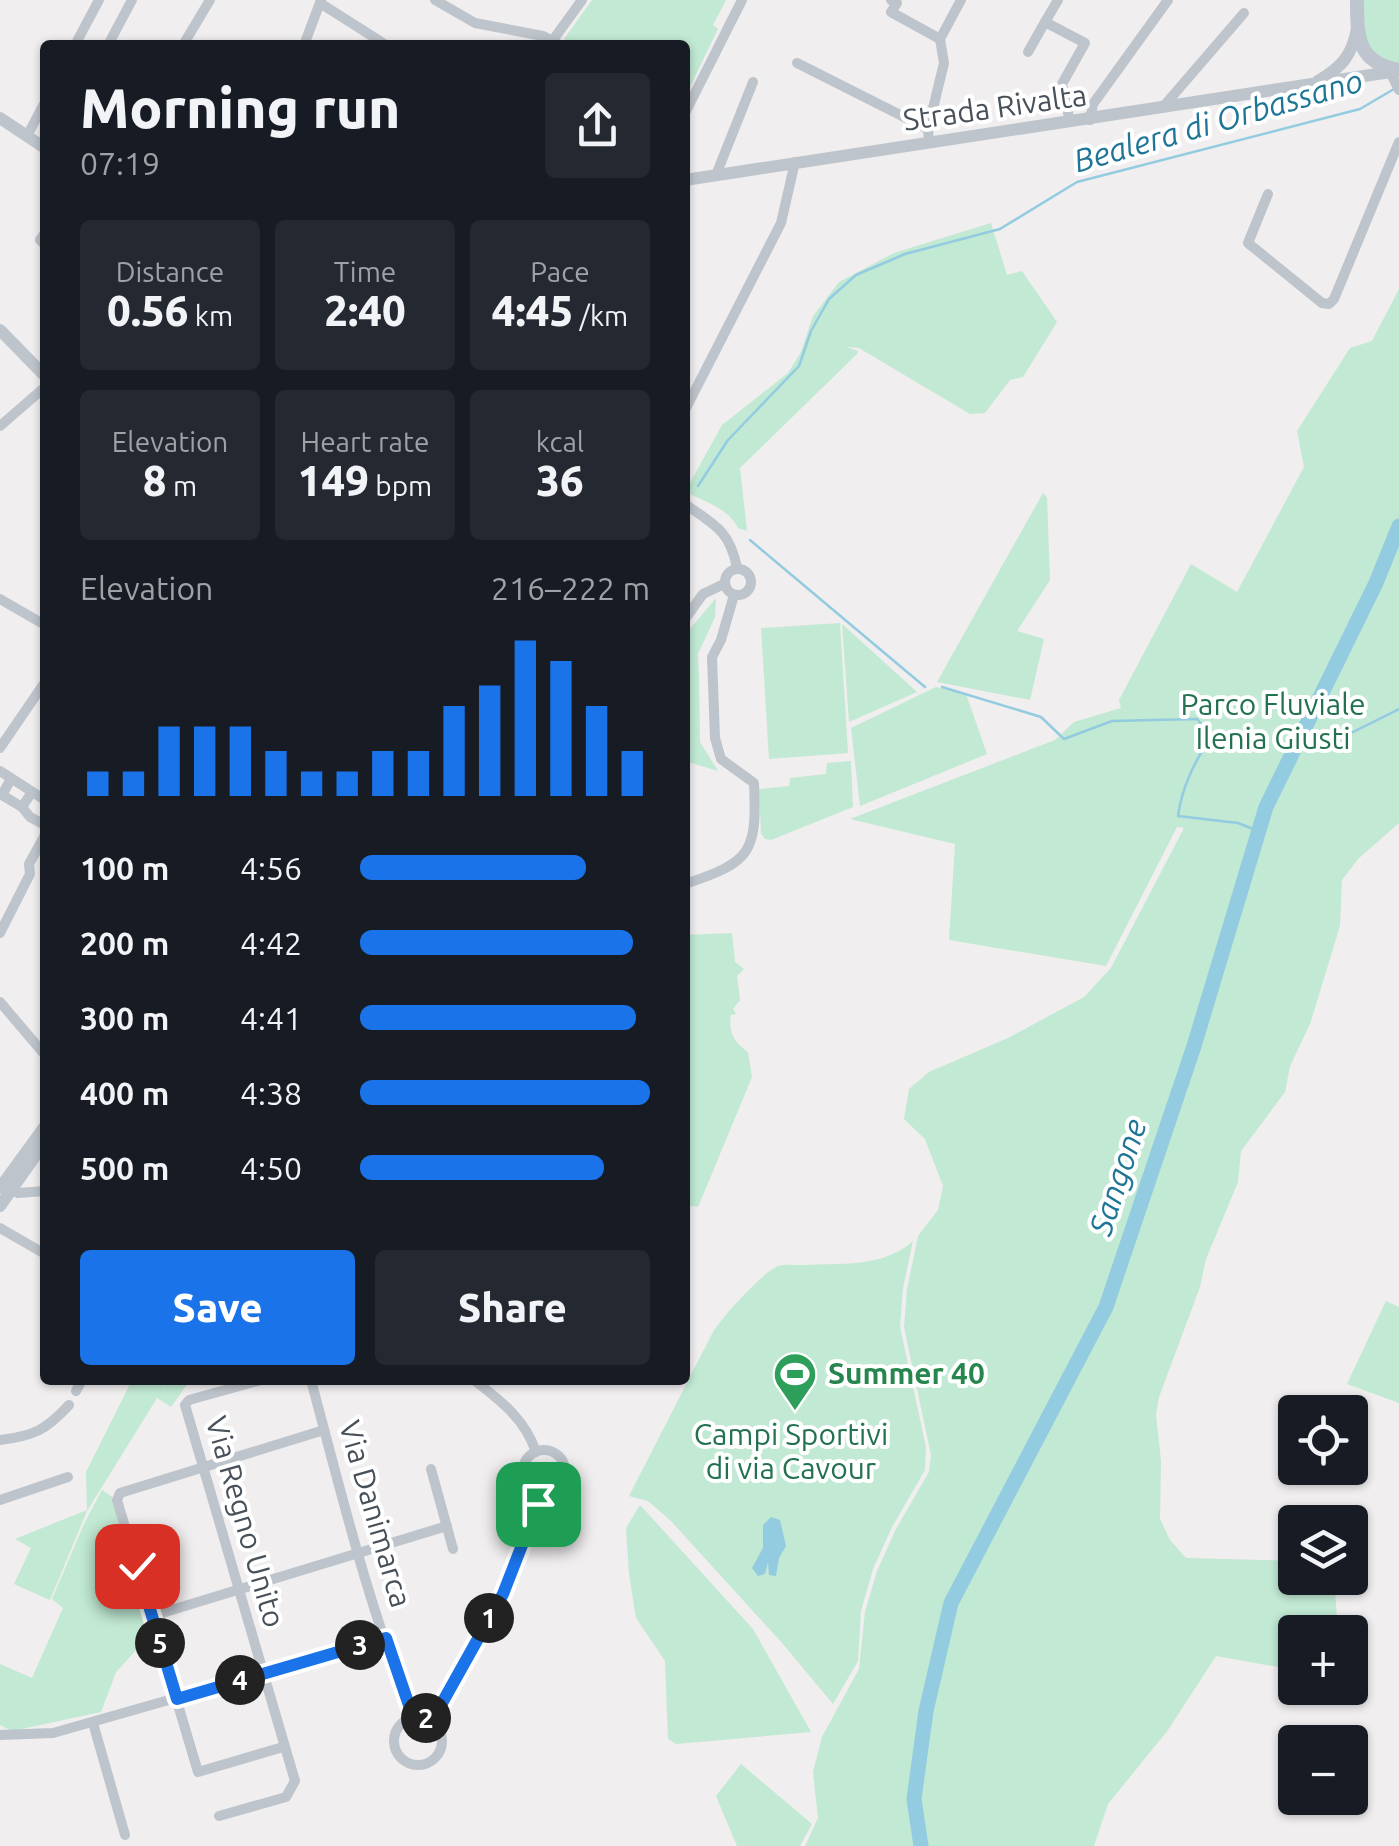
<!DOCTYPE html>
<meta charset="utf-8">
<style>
body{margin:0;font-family:Ubuntu,sans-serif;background:#242831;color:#f1f3f6;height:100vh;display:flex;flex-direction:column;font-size:38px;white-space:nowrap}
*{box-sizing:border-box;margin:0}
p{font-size:32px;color:#9ea1a6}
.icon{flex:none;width:55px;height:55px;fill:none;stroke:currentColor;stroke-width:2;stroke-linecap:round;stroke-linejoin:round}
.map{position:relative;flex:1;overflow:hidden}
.drawer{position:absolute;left:40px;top:40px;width:650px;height:1345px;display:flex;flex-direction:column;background:#171b24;border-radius:10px;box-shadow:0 2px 8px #0004}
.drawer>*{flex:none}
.tools{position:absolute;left:1278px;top:1395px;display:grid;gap:20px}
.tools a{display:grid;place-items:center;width:90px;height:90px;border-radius:10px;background:#171b24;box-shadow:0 2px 8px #0004;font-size:50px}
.pin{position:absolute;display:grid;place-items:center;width:85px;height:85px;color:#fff;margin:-42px;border-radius:20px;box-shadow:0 5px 15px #0006}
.km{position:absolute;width:50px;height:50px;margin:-25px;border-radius:50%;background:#222;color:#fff;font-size:28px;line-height:50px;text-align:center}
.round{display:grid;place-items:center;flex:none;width:105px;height:105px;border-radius:10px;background:#242831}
.overview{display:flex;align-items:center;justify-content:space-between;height:170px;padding:0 40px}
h1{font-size:55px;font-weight:800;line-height:75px}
.stats{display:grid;grid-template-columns:repeat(3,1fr);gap:15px;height:170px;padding:10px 40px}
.stats div{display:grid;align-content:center;border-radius:10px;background:#242831;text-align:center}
.stats b{font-size:42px;font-weight:800}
.stats small{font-size:28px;font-weight:400}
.stats p{font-size:28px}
.chart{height:280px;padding:20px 40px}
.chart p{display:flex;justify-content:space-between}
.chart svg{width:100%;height:180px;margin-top:10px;stroke:#1a73e8;stroke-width:6}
.action{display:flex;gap:20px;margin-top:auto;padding:20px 40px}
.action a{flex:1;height:115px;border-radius:10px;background:#1a73e8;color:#fff;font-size:40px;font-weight:800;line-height:115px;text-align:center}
.action a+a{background:#242831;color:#f1f3f6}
ul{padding:0 40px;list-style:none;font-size:32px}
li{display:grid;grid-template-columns:160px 120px 1fr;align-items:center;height:75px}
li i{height:25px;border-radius:12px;background:#1a73e8}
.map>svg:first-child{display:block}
.green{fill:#c1e9d3}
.water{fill:#93cbe0}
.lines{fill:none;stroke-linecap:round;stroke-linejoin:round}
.stream{stroke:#93cbe0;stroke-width:2.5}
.river{stroke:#93cbe0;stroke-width:15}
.minor{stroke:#bec4cb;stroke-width:10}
.tertiary{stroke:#bec4cb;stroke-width:12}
.secondary{stroke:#bec5cf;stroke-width:14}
.route-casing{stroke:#fff;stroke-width:20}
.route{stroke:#1a73e8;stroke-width:12}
.labels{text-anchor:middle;stroke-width:8;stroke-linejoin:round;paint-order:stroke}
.street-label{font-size:30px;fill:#485059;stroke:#fff}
.park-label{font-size:30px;fill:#22714f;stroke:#fff}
.leisure-label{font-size:30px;font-weight:bold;fill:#27864d;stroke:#fff;text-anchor:start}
.water-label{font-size:32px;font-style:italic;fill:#1e7596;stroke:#fff}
</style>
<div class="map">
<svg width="1399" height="1846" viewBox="0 0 1399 1846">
<rect width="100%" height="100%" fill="#f0eeee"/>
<!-- green -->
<g class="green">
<polygon points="592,0 726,0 713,25 718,29 685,97 685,45 573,45 564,39"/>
<polygon points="1361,0 1399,0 1399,66 1384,63 1367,48"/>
<path d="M991,223l16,52 15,-4 35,51 -34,55 -13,3 -25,33 -15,1 -111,-66 -13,-1 12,4 -1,3 -117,114 7,63 -9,-3c-10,-20 -34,-27 -53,-36l37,-67 66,-52 13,-21 12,-36 26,-34 55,-29z"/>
<polygon points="1399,289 1399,823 1358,859 1342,880 1340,926 1310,1024 1290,1066 1285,1092 1241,1151 1238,1182 1206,1259 1200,1287 1159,1397 1156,1415 1161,1461 1160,1519 1170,1540 1186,1558 1295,1561 1295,1578 1334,1578 1338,1632 1295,1632 1295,1670 1216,1656 1168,1730 1108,1804 1094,1846 805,1846 818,1818 813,1772 822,1737 859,1669 865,1612 877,1571 896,1529 929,1472 931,1455 904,1327 907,1289 918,1236 938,1210 943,1186 925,1139 904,1119 909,1089 929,1072 1008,1038 1084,997 1111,968 1184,828 1177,827 1106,966 949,940 955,844 850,819 1055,740 1074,722 1121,708 1119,700 1191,564 1237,592 1304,467 1297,431 1350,348 1372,341"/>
<polygon points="1043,493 1047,497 1050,580 1017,631 1044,639 1030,700 937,682"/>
<polygon points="716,598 715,617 698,654 699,672 700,742 718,771 685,761 685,635"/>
<polygon points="840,623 848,753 769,759 761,628"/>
<polygon points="842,624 917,692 849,722"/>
<polygon points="936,687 966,694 987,754 860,806 851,728"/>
<polygon points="851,761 853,807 771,840 765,839 761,834 759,789 789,786 790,778 826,774 827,763"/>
<path d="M732,933l3,29 9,7 -7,7 3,24 -7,9 3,5 -5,1c-3,17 3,28 17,37l4,25 -54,130 -13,-2v-270z"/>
<path d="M913,1241l-10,47 -3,39 26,120 -1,23 -33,57 -19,42 -12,42 -3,50 -25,43 -50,-60 -112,-123 -23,-20 -19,-5 84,-164c8,-14 51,-61 65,-66 7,-2 17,-1 24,-1 39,-2 81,3 111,-24z"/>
<polygon points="1386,1301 1399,1307 1399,1403 1347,1384"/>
<polygon points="132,1380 152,1380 164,1386 168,1380 190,1380 171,1407 157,1398 87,1511 50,1600 14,1584 31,1548 15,1539 87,1510 86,1472"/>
<polygon points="102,1490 112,1497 150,1635 116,1672 101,1712 12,1731 0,1725 0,1664 32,1678 63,1608 52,1599 84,1524"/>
<polygon points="640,1505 753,1629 811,1732 676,1744 668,1739 665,1661 636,1618 629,1574 626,1528"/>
<polygon points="741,1764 812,1824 800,1846 737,1846 716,1796"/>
</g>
<!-- water -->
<polygon class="water" points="771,1517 780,1520 786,1546 779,1558 776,1576 769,1575 768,1562 765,1574 758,1576 752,1568 763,1548 763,1525"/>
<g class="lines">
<!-- stream -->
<g class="stream">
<polyline points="698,486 728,440 799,366 811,331 829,299 856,275 905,254 1000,229 1077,182 1360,109 1394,89"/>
<polyline points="750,540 925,687"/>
<path d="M942,687l99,30 23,22 48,-18 85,-2 14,17c-16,26 -29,50 -33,80l60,7 20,8"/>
<polyline points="1297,747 1327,739 1337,740 1399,709"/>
</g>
<!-- river -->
<polyline class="river" points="921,1846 914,1799 926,1711 951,1603 1106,1307 1194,1046 1266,807 1376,583 1399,526"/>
<!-- minor -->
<g class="minor">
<polyline points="435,0 475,23 543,36 560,45"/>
<polyline points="891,0 897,3 891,12 940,39"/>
<polyline points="320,3 386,45"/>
<polyline points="1045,22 1058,0"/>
<polyline points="553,40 582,0"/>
<polyline points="75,45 99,0"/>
<polyline points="108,45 132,0"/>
<polyline points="183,45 210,0"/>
<polyline points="304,45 321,0"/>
<polyline points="1028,52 1045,22 1085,43 1062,84 1070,122"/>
<polyline points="797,63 928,129"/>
<polyline points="1390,72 1399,90"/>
<polyline points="1163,107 1244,13"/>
<polyline points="685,113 742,0"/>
<polyline points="1090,120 1093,104 1168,0"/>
<polyline points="27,136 45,102"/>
<polyline points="929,143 928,129 944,63 940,39 961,0"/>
<polyline points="716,175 753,82"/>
<polyline points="1268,194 1248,243 1322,303 1329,304 1334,299 1399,142"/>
<polyline points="45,233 40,240 45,245"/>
<polyline points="685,410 781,223 795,162"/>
<polyline points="0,426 45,387"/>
<path d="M685,504c30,21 45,27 52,64"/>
<circle cx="738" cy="582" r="13"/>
<polyline points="0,599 45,625"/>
<polyline points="685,619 703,594 724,584"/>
<polyline points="0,748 45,682"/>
<polyline points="0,771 45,800"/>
<polyline points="11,779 2,795 22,807 32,792"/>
<polyline points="22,807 30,817 45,825"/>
<path d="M685,884c67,-22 72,-32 69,-101l-33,-24 -6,-21 -3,-81 9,-17 13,-45"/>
<polyline points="0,933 30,874 29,864 45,835"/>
<polyline points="0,1002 45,1055"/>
<polyline points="8,1188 18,1193 45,1191"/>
<polyline points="0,1228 45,1254"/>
<path d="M311,1380c30,112 58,229 102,337"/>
<path d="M474,1380c27,21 51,39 62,72"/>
<polyline points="76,1391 82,1380"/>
<path d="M0,1440c34,-4 46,-10 69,-35"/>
<circle cx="544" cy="1471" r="21"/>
<polyline points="431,1469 453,1549"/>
<polyline points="0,1500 68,1477"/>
<polyline points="152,1616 447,1526"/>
<circle cx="418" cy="1741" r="24"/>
<path d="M432,1721c40,-78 84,-144 110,-229"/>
<polyline points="93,1723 125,1835"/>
<polyline points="0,1735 53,1733 386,1638"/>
<polyline points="283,1747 198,1772 117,1500 120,1493 324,1430"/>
<polyline points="219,1816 286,1797 295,1781 185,1405 189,1400 261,1380"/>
</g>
<!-- tertiary -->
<g class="tertiary">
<path d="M1318,81c24,-14 34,-25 39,-53"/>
<polyline points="0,118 45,148"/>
<polyline points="685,180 1397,71"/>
<polyline points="0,330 45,376"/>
<polyline points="0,1188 45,1126"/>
<polyline points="0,1206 45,1142"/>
</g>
<!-- secondary -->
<path class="secondary" d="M1357,0c0,36 0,63 42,70"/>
</g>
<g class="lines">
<!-- route casing -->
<g class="route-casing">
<polyline id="route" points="137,1566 177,1699 386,1638 413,1717 432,1721 503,1594 538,1504"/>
</g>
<!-- route -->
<use href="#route" class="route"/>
</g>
<!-- icons -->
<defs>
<g id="stadium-pin" transform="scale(2.25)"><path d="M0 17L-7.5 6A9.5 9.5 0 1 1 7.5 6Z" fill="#2e9e5b" stroke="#fff"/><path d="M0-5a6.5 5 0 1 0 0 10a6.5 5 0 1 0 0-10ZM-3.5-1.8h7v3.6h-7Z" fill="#fff"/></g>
</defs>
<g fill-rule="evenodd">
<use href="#stadium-pin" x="795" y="1374"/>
</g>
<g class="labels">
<!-- street labels -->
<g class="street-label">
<text transform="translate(995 108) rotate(-8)" y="10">Strada Rivalta</text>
<text transform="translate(375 1514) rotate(74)" y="10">Via Danimarca</text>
<text transform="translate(245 1522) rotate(74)" y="10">Via Regno Unito</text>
</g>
<!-- park labels -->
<g class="park-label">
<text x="1273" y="715">Parco Fluviale<tspan x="1273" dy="34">Ilenia Giusti</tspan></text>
<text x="791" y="1445">Campi Sportivi<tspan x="791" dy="34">di via Cavour</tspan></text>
</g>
<!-- leisure labels -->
<g class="leisure-label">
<text x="828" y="1384">Summer 40</text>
</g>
<!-- water labels -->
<g class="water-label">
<text transform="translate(1218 121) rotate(-16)" y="11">Bealera di Orbassano</text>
<text transform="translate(1118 1177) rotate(-72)" y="11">Sangone</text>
</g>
</g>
</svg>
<div class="tools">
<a><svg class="icon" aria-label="locate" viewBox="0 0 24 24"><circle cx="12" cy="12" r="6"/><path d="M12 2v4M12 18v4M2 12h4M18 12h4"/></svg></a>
<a><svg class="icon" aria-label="layers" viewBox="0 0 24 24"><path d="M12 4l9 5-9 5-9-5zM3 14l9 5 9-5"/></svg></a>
<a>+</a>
<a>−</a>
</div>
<div class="pin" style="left:538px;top:1504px;background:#1e9e55"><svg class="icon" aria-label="arrive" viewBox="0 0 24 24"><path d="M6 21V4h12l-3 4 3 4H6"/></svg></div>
<div class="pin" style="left:137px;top:1566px;background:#d93025"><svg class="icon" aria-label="check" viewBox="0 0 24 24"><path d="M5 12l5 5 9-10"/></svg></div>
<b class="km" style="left:489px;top:1618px">1</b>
<b class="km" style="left:426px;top:1718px">2</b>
<b class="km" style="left:360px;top:1645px">3</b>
<b class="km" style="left:240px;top:1680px">4</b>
<b class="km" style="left:160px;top:1643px">5</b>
<section class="drawer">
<div class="overview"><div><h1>Morning run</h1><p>07:19</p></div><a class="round"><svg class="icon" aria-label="share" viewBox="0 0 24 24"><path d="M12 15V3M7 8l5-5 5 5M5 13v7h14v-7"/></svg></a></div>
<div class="stats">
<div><p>Distance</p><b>0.56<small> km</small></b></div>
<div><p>Time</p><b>2:40</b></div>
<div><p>Pace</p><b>4:45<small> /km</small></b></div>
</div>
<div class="stats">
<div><p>Elevation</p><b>8<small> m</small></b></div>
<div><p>Heart rate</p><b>149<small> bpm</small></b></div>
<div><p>kcal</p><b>36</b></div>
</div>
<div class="chart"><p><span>Elevation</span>216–222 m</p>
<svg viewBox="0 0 160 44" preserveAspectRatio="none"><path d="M5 44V38M15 44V38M25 44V27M35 44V27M45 44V27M55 44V33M65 44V38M75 44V38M85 44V33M95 44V33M105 44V22M115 44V17M125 44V6M135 44V11M145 44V22M155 44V33"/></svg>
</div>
<ul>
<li><b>100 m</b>4:56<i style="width:78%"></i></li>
<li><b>200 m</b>4:42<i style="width:94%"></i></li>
<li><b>300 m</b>4:41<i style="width:95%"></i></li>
<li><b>400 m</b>4:38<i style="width:100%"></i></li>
<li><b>500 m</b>4:50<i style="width:84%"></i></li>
</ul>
<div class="action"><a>Save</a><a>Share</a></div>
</section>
</div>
